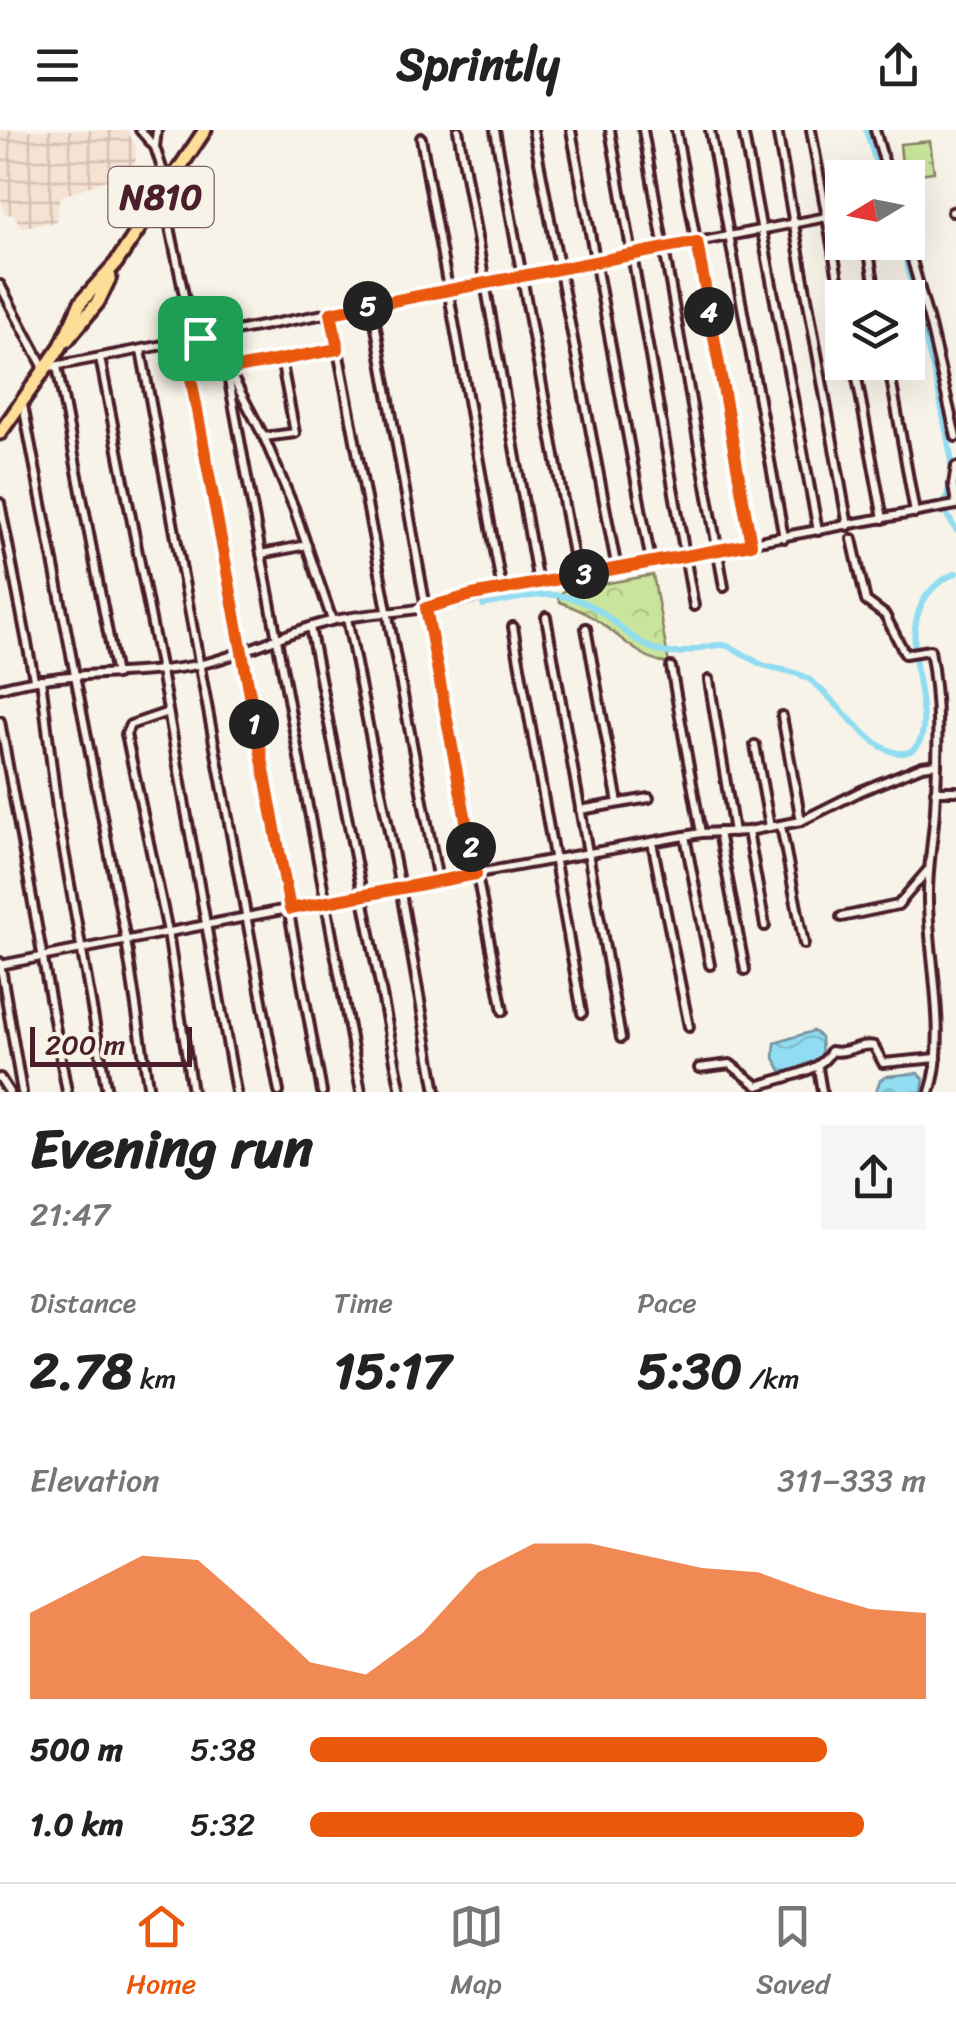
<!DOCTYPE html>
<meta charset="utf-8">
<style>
body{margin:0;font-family:Sriracha,sans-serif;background:#f6f6f6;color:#222;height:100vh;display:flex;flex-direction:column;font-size:38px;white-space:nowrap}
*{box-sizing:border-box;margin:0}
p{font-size:32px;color:#767676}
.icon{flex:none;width:55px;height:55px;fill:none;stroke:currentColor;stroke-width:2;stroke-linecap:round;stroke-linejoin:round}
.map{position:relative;height:962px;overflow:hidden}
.details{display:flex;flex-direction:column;background:#fff;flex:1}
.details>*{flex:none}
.needle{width:65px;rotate:260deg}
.fabs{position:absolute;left:825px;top:30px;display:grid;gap:20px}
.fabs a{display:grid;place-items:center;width:100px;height:100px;border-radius:0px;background:#fff;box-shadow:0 10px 40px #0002;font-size:50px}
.scale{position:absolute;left:30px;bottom:25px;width:162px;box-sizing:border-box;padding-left:10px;border:5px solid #4a1f2b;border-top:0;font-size:28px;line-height:35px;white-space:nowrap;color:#4a1f2b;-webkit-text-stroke:8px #f7f3e8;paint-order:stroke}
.pin{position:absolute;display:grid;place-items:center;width:85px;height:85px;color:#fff;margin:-42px;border-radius:20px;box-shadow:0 5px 15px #0006}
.km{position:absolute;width:50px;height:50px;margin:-25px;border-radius:50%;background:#222;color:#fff;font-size:28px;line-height:50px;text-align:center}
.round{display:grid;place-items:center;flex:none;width:105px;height:105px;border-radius:0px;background:#f6f6f6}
.overview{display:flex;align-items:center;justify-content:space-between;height:170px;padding:0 30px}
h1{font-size:55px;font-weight:800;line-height:75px}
.metrics{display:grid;grid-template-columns:repeat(3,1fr);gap:15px;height:170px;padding:10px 30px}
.metrics div{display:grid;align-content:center}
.metrics b{font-size:50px;font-weight:800}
.metrics small{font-size:28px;font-weight:400}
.metrics p{font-size:28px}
.chart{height:280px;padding:20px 30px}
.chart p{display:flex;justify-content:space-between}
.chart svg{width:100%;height:180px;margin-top:10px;fill:#ea580c;opacity:.7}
ul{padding:0 30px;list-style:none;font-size:32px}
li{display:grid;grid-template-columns:160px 120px 1fr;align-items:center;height:75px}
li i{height:25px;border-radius:12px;background:#ea580c}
header{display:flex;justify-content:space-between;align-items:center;height:130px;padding:0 30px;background:#fff;font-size:45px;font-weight:800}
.tabs{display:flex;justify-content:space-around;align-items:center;height:140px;border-top:2px solid #e0e0e0;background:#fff;font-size:28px;color:#767676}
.tabs a{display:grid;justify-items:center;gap:5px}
.tabs .active{color:#ea580c}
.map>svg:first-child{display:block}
.industrial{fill:url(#industrial-grid)}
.wetland{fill:url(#wetland-marsh);stroke:#8a8264;stroke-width:2.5}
.park{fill:url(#park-crowns);stroke:#8a8264;stroke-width:2.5}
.water{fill:url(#water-waves);stroke:#7490a2;stroke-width:2.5}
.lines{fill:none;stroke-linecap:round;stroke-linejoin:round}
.canal{stroke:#90dcf1;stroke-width:6}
.minor-casing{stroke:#4a1f2b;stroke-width:14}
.highway-casing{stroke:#4a1f2b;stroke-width:19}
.minor{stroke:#f7f3e8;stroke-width:6}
.highway{stroke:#fedd96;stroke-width:11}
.route-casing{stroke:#fff;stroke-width:20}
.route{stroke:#ea580c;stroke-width:12}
.labels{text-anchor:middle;stroke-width:10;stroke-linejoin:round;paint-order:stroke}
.shield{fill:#f7f3e8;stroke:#7e5f64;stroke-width:2.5}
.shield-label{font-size:35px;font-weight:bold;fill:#4a1f2b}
</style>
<header><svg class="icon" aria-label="menu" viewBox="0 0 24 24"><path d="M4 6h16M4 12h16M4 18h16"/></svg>Sprintly<svg class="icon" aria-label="share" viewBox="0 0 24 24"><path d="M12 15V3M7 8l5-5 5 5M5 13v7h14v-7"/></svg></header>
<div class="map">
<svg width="956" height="962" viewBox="0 0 956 962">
<defs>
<pattern id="industrial-grid" width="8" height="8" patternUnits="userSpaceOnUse" patternTransform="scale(2.5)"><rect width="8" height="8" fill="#f5e2d3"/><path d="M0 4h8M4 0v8" fill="none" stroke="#d4c1b5"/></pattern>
<pattern id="wetland-marsh" width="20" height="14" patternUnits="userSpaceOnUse" patternTransform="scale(2.5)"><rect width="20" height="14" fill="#c9e59c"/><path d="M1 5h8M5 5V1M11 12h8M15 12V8" fill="none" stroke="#aec487"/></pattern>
<pattern id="park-crowns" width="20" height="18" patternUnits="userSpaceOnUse" patternTransform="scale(2.5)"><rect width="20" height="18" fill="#c9e59c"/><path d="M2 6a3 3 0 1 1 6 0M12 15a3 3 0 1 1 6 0" fill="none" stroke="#aec487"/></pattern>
<pattern id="water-waves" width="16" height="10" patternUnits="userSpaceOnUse" patternTransform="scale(2.5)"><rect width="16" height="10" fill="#90dcf1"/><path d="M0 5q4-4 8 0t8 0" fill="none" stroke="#7ebccf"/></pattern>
</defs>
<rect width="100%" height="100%" fill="#f7f3e8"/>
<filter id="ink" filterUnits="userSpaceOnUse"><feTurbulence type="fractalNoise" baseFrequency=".01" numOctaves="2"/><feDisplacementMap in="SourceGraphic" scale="20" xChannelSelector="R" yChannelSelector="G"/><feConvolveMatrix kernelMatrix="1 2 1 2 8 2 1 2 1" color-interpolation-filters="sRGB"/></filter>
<g filter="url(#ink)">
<!-- industrial -->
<polygon class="industrial" points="0,0 127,0 136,18 136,30 131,41 60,67 56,92 22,97 14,85 5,84 0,65"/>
<!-- wetland -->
<polygon class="wetland" points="930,11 934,42 903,46 900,14"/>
<!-- park -->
<path class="park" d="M653,445l16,89c-31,-5 -53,-33 -79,-48 -9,-6 -20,-10 -30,-14l-3,-5 7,-6z"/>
<!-- water -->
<g class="water">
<polygon points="813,901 821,907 822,929 783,944 774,928 775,913"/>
<polygon points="918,943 924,949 922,962 876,962 880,950 887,946"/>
</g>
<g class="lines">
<!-- canal -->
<g class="canal">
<polyline points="866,0 881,48"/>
<polyline points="901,112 938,259 951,327 951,348 944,380 956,400"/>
<path d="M483,475c53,-10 83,-22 129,15 15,13 31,27 51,32 21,5 39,-8 60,-7 14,2 27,15 40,20 15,5 31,5 44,13 26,15 69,85 101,74 48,-19 -41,-141 48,-179"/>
</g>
<!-- minor casing -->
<g class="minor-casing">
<g id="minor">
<polyline points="140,0 154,16"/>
<polyline points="157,0 155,17 168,57 168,87 186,175 200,208 234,250 264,307 294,378 332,490"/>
<polyline points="458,0 538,453"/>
<polyline points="495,0 577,446"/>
<polyline points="533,0 617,439"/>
<polyline points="571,0 651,432"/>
<polyline points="610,0 694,476"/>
<polyline points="643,0 724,457"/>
<polyline points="676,0 751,414"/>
<polyline points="710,0 784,408"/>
<polyline points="743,0 818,401"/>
<polyline points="777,0 848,396"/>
<polyline points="811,0 842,170"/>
<polyline points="875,0 889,48"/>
<polyline points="421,8 502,460"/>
<polyline points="952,82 956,81"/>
<polyline points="867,112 877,168"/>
<polyline points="907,112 930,195 956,307"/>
<polyline points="0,155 44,238 827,87"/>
<polyline points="372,175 426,478 503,881"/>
<polyline points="331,183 438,751"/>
<polyline points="184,211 322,962"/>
<polyline points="338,219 227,240 361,962"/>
<polyline points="141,220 279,962"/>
<polyline points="100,228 161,541 236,962"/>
<polyline points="854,232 883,389"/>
<polyline points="888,232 915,383"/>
<polyline points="57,236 116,545"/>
<polyline points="23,275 126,810 149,962"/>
<polyline points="264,307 295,303 281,229"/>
<polyline points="956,337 953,355 956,374"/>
<polyline points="0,373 34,549"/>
<path d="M852,409l14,62 19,14 20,39 25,-4c10,54 8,106 5,160 -2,31 -8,61 -7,92 1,58 20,137 2,190"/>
<polyline points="261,424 307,415"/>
<polyline points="546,487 621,908"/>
<polyline points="347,488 400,757 436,962"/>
<polyline points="310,497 401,962"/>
<polyline points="513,497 582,883"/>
<polyline points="586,498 618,673"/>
<polyline points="671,537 701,703"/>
<polyline points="41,549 58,687 107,962"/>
<polyline points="709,550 734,702"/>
<path d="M0,558c66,-19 134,-10 202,-24 45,-10 84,-33 129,-43 32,-8 65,-7 97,-14 175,-37 352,-71 528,-102"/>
<polyline points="168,582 130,595 126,604 168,802 192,962"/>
<polyline points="782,586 801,691"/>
<polyline points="0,591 67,962"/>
<polyline points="755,615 770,697"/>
<polyline points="935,661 956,661"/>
<polyline points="580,680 649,668"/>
<polyline points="781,696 804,814"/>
<polyline points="748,701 765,796"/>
<polyline points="719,702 745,840"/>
<polyline points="685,706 710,835"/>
<polyline points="652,712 689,897"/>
<polyline points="841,787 898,775 927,741"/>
<polyline points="0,832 22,962"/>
<polyline points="0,835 400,757 701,703 748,701 801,691 861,661 922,636 937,634"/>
<path d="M699,938l31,-4 28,22c22,-9 62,-12 73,-35 16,4 29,-9 43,-5l9,17 54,-5"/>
<polyline points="818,938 822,962"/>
<polyline points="0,948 9,962"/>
</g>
</g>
<!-- highway casing -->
<g class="highway-casing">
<g id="highway">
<polyline points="67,210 98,172 110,147"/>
<polyline points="0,303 61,216 81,172 116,133 205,0"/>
</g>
</g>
<!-- minor -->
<use href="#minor" class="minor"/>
<!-- highway -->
<use href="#highway" class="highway"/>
</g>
</g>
<g class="lines" filter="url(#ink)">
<!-- route casing -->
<g class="route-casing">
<polygon id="route" points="697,112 751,414 472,465 426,478 476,744 290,779 184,211 200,208 226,240 338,219 331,183"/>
</g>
<!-- route -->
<use href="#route" class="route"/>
</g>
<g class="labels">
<!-- shield labels -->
<rect class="shield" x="108.5" y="37" width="105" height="60" rx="8"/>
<g class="shield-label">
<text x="161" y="79">N810</text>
</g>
</g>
</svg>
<div class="fabs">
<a><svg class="needle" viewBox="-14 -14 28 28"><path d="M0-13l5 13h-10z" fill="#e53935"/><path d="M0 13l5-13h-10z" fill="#767676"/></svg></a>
<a><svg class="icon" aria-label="layers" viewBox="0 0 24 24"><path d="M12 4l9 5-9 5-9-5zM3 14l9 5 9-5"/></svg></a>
</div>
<div class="scale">200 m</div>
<div class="pin" style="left:200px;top:208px;background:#1e9e55"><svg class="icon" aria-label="arrive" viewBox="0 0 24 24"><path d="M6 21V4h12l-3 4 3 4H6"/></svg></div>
<b class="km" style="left:254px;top:594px">1</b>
<b class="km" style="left:471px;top:717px">2</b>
<b class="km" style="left:584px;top:444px">3</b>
<b class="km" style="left:709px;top:182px">4</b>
<b class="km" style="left:368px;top:176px">5</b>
</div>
<section class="details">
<div class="overview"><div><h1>Evening run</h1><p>21:47</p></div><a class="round"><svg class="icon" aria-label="share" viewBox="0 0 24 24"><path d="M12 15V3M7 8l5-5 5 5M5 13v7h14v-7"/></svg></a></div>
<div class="metrics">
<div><p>Distance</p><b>2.78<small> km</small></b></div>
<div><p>Time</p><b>15:17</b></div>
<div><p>Pace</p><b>5:30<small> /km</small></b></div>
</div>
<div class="chart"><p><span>Elevation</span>311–333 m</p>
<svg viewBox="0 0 160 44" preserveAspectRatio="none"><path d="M0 44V23L10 16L20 9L30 10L40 22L50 35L60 38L70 28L80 13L90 6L100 6L110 9L120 12L130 13L140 18L150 22L160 23V44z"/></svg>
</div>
<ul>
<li><b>500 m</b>5:38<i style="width:84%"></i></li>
<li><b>1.0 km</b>5:32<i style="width:90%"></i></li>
</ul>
</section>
<nav class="tabs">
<a class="active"><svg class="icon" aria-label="home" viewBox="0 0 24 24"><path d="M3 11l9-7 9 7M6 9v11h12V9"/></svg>Home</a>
<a><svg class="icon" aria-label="map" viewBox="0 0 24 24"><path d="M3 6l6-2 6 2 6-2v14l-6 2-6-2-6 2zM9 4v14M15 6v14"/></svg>Map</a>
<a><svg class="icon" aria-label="saved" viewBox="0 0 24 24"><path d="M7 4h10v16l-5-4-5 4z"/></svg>Saved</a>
</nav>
